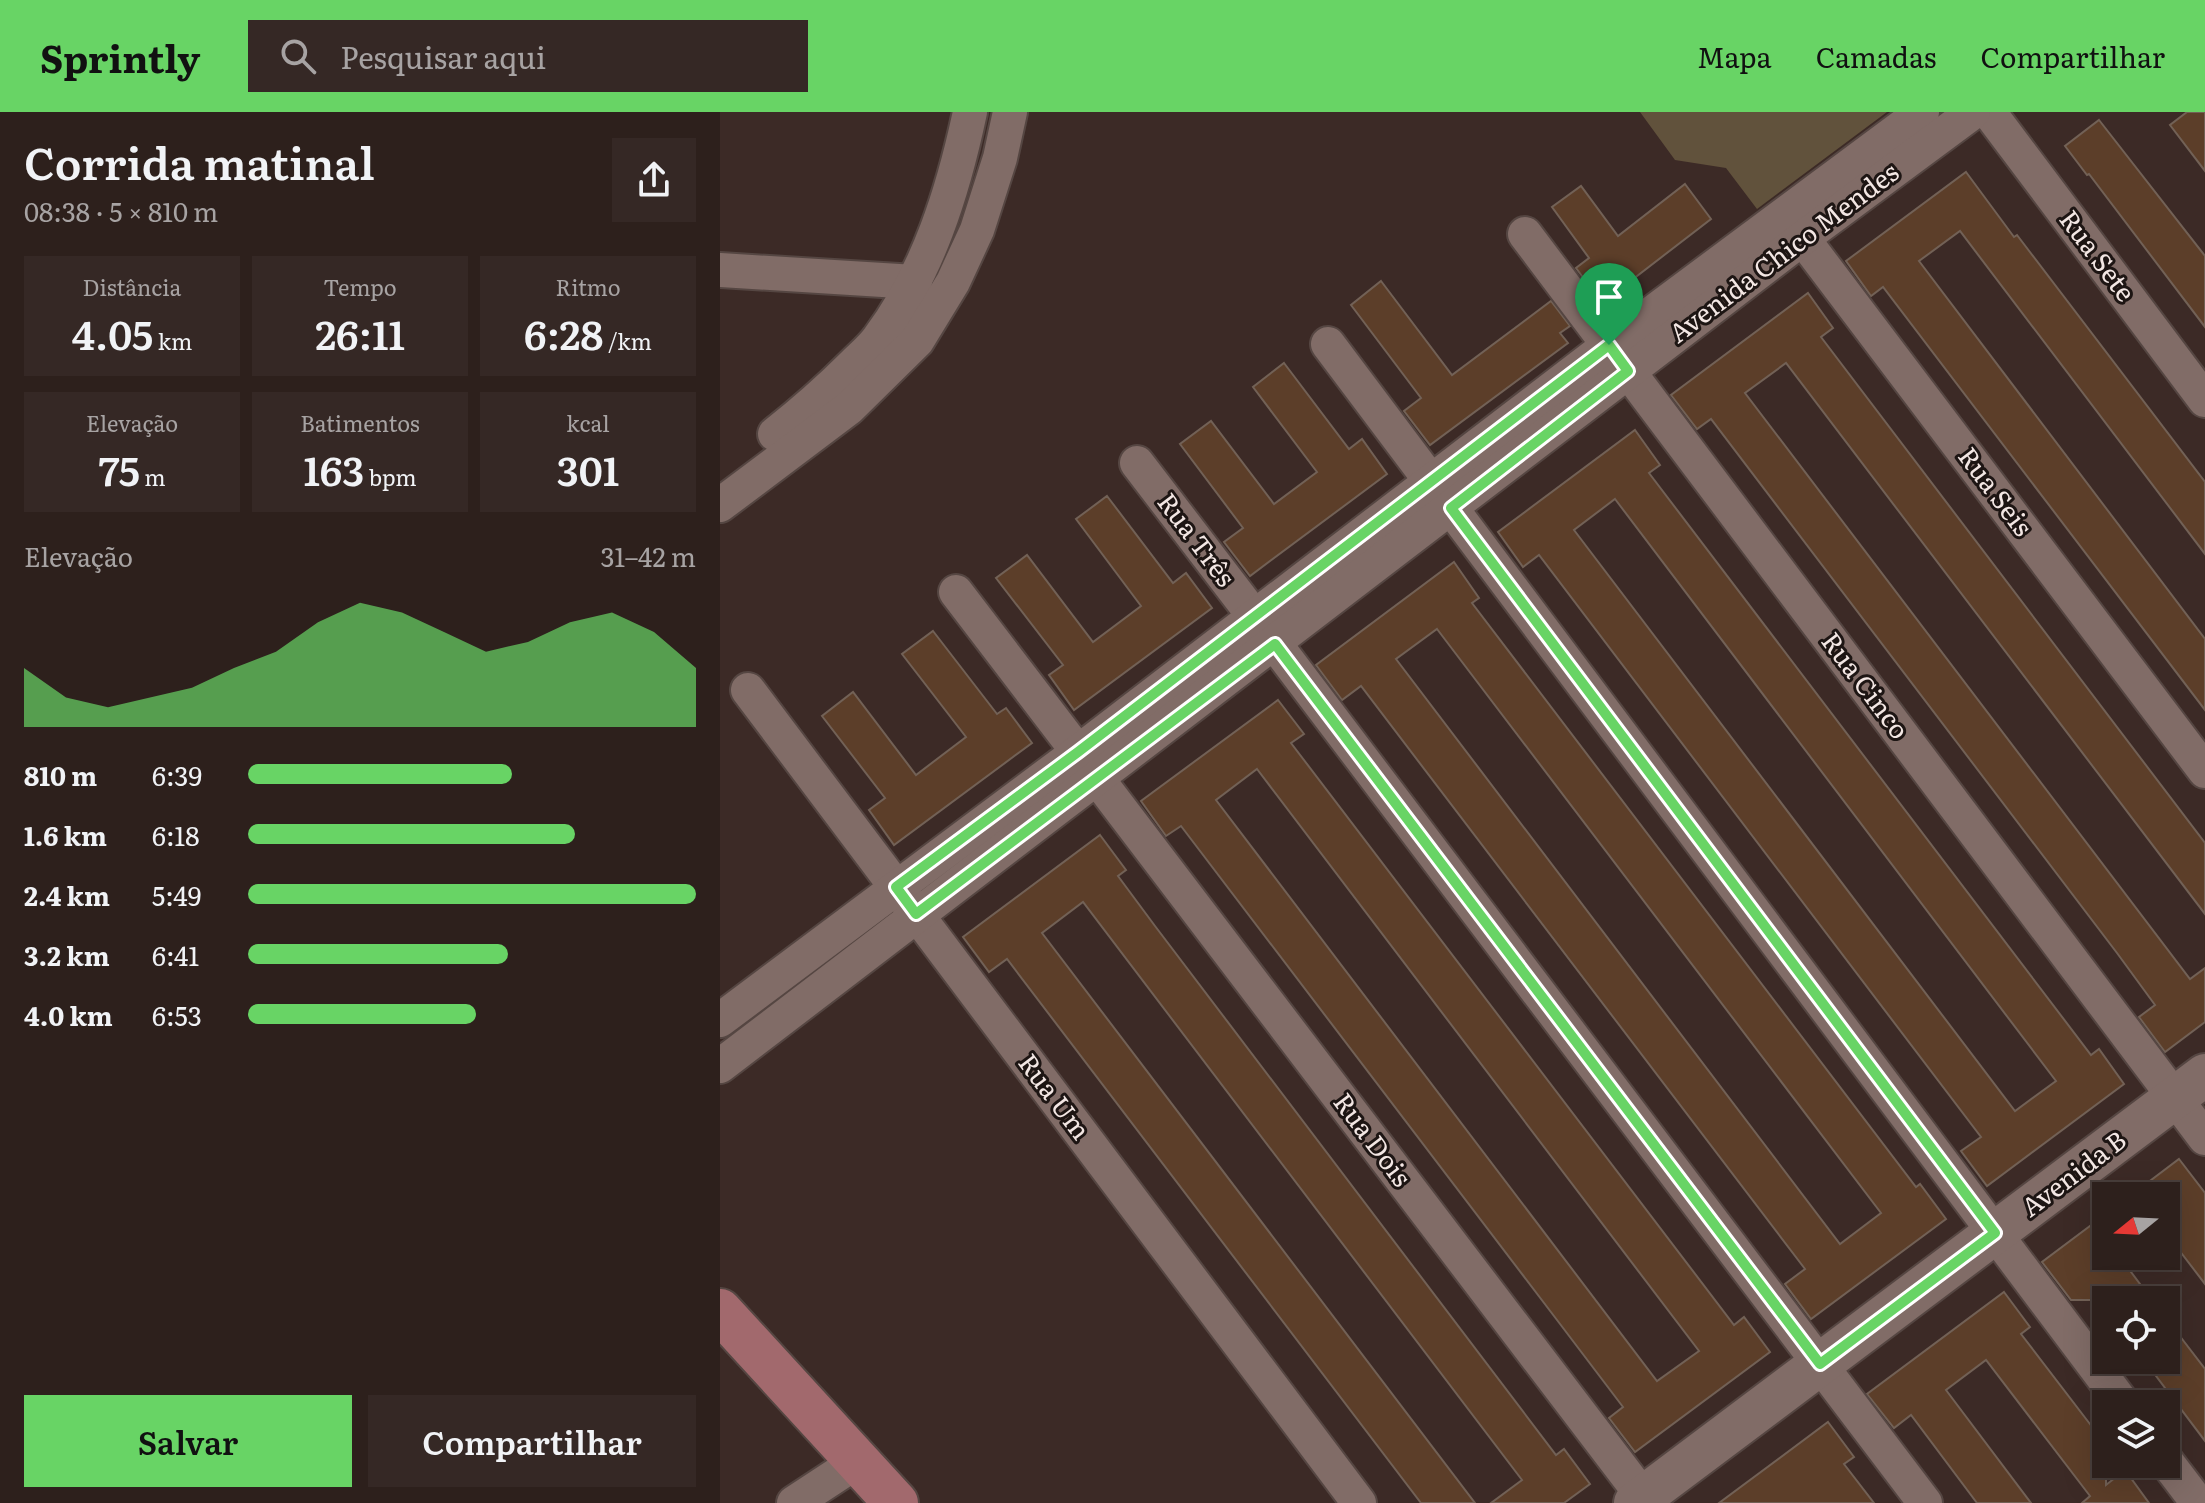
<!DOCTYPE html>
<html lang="pt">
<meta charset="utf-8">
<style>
body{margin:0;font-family:Literata,serif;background:#352825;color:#f1f3f6;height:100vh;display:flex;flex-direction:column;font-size:30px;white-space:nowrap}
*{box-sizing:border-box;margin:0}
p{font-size:26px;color:#a7a3a3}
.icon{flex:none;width:44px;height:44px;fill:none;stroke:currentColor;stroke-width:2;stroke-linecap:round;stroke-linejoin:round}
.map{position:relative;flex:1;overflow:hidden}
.side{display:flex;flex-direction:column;background:#2d201c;width:720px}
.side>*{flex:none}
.needle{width:52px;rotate:252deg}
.buttons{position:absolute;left:1372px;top:1070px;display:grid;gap:16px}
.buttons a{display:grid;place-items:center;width:88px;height:88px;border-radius:0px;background:#2d201c;box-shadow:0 8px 32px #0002,0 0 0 2px #483e3b;font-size:40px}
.pin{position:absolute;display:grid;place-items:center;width:68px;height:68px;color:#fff;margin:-82px -34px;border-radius:50% 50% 50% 0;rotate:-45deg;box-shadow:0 0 8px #0007}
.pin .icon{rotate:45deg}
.round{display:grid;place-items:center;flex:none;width:84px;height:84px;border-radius:0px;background:#352825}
.head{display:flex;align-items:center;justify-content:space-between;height:136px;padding:0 24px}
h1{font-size:44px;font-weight:600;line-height:60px}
.figures{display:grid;grid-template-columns:repeat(3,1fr);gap:12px;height:136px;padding:8px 24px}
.figures div{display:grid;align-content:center;border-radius:0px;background:#352825;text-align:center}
.figures b{font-size:40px;font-weight:600}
.figures small{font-size:22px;font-weight:400}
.figures p{font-size:22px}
.chart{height:224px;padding:16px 24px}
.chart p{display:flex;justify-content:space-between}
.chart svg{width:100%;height:144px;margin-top:8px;fill:#68d465;opacity:.7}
.action{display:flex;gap:16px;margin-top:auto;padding:16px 24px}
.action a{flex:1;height:92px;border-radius:0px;background:#68d465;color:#111;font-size:32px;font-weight:600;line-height:92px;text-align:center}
.action a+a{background:#352825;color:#f1f3f6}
ul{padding:0 24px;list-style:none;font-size:26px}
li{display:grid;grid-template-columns:128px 96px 1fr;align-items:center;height:60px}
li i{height:20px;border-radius:10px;background:#68d465}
header{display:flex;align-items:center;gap:48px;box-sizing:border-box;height:112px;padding:0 40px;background:#68d465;color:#111}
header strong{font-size:38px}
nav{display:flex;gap:44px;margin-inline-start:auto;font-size:28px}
.search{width:560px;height:72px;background:#352825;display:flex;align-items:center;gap:20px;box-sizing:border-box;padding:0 28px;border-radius:0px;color:#a7a3a3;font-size:30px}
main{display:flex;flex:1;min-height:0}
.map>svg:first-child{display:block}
.green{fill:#61523c}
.building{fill:#5c3e29;stroke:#726156;stroke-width:2;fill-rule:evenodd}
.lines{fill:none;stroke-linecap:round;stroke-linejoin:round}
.minor-casing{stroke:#554642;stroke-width:38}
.tertiary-casing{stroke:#554642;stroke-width:46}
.secondary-casing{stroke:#554642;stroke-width:48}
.minor{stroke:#816c67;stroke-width:34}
.tertiary{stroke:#816c67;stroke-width:42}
.secondary{stroke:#a2696d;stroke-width:44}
.route-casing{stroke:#fff;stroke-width:16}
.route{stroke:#68d465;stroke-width:10}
.labels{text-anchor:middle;stroke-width:6;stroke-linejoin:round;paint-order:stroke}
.street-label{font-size:26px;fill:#f3e7e4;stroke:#1d1513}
</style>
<header>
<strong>Sprintly</strong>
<div class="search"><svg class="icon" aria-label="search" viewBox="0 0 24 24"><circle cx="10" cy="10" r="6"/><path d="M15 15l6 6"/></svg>Pesquisar aqui</div>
<nav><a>Mapa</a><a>Camadas</a><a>Compartilhar</a></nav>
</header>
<main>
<section class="side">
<div class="head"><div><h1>Corrida matinal</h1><p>08:38 · 5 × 810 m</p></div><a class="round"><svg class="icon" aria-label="share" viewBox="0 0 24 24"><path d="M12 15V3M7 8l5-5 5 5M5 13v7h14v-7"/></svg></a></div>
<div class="figures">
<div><p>Distância</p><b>4.05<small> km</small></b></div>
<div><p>Tempo</p><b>26:11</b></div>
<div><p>Ritmo</p><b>6:28<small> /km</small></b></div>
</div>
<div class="figures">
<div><p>Elevação</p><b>75<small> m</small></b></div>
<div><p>Batimentos</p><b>163<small> bpm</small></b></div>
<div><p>kcal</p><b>301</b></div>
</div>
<div class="chart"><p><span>Elevação</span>31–42 m</p>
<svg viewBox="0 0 160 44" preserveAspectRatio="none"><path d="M0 44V26L10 35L20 38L30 35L40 32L50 26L60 21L70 12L80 6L90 9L100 15L110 21L120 18L130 12L140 9L150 15L160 26V44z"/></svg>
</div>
<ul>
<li><b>810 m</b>6:39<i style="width:59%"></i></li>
<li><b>1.6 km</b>6:18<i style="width:73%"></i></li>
<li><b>2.4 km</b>5:49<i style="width:100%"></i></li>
<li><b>3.2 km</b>6:41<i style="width:58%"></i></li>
<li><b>4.0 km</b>6:53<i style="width:51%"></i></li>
</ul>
<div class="action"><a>Salvar</a><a>Compartilhar</a></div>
</section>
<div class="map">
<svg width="1485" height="1391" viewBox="0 0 1485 1391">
<rect width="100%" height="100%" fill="#3c2a26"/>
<!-- green -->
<polygon class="green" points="920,0 1167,0 1037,97 1006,56 955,48"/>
<!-- building -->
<g class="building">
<polygon points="1467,0 1485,0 1485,59 1450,13"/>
<polygon points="1379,8 1485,144 1485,215 1369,62 1367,63 1345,34"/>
<polygon points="1246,60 1294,125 1297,123 1485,370 1485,442 1240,119 1199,149 1485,527 1485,598 1163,175 1151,184 1126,149"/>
<polygon points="965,72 991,107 882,191 856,156 869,146 832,95 861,74 898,124"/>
<polygon points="661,169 732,263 831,189 850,214 840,221 848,231 710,333 684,299 701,286 631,193"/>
<polygon points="1088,181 1113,216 1101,225 1485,731 1485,802 1066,251 1025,281 1470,867 1485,856 1485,910 1445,940 1419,905 1435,893 1397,841 991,307 977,317 951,283"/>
<polygon points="564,251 629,337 642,327 667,362 530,464 504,430 523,416 460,332 491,309 554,392 597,360 533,275"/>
<path d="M915,318l25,35 -11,8 442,582 8,-6 25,35 -137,102 -26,-35 20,-14 -442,-582 -16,12 -25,-35zM895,387l441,582 -41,30 -441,-581z"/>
<polygon points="387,384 453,471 466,461 492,496 354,598 329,563 343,553 276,466 307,443 373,530 421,494 356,407"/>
<path d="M734,450l25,36 -7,5 444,584 4,-3 26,35 -135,100 -26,-35 20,-15 -444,-583 -19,14 -26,-35zM717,517l444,584 -41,31 -444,-585z"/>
<polygon points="213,519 277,602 286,596 312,631 174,733 149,698 165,686 102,604 133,580 196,663 246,625 182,542"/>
<path d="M558,588l26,34 -13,9 443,582 10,-8 26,35 -135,100 -26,-34 14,-11 -66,-87 -376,-494 -15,10 -25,-35zM537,657l442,582 -42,30 -441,-581z"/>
<polygon points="380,723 406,758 398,764 435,814 836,1343 844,1337 870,1372 844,1391 771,1391 802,1368 363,790 322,821 755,1391 701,1391 287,847 269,860 243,825"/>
<polygon points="1459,1047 1485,1081 1485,1172 1446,1121 1446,1084 1410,1084"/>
<polygon points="1386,1102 1386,1144 1399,1144 1432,1188 1351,1188 1322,1150"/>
<polygon points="1284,1180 1310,1215 1301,1222 1386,1333 1386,1373 1405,1358 1429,1391 1362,1391 1370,1384 1266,1248 1226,1278 1311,1391 1257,1391 1191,1303 1174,1316 1147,1282"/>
<polygon points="1446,1206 1485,1257 1485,1329 1424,1248 1446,1248"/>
<polygon points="1108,1310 1134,1345 1124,1352 1154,1391 999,1391"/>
</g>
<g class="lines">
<!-- minor casing -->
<g class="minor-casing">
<g id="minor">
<polyline points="1269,0 1485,288"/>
<polyline points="1068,107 1485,659"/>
<polyline points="805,122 1485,1026"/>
<polyline points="0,158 195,170"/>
<polyline points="608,232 1403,1292"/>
<path d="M55,322c28,-22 53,-44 78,-69 9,-9 19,-17 26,-27 49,-66 74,-146 91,-226"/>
<polyline points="417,351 534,504"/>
<polyline points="0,393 129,296 197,229 233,170 257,118 280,46 290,0"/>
<polyline points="236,480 358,640"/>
<polyline points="555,532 1205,1391"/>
<polyline points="28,578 639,1391"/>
<polyline points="376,665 928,1391"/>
<polyline points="0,908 358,640 885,236 1202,0"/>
<polyline points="0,954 1083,126 1253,0"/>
<polyline points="1446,1349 1478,1391"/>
<polyline points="74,1391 138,1349"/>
</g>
</g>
<!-- tertiary casing -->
<g class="tertiary-casing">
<polyline id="tertiary" points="915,1391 1485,963"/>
</g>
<!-- secondary casing -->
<g class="secondary-casing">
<polyline id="secondary" points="0,1199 176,1391"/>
</g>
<!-- minor -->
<use href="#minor" class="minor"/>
<!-- tertiary -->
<use href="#tertiary" class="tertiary"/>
<!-- secondary -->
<use href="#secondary" class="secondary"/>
</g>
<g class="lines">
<!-- route casing -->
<g class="route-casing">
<polygon id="route" points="889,233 908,259 731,396 1275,1121 1100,1252 555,532 196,802 176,775 358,640"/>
</g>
<!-- route -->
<use href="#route" class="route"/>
</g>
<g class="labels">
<!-- street labels -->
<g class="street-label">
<text transform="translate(1064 141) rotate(-37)" y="9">Avenida Chico Mendes</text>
<text transform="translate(1377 144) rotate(53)" y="9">Rua Sete</text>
<text transform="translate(1275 380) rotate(53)" y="9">Rua Seis</text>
<text transform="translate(476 428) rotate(53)" y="9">Rua Três</text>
<text transform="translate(1145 574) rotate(53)" y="9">Rua Cinco</text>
<text transform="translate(334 985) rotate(53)" y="9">Rua Um</text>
<text transform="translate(652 1028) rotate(53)" y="9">Rua Dois</text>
<text transform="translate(1354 1062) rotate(-37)" y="9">Avenida B</text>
</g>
</g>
</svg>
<div class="buttons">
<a><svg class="needle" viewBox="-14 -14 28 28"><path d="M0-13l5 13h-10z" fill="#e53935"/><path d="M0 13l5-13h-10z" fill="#a7a3a3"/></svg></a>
<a><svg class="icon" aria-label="locate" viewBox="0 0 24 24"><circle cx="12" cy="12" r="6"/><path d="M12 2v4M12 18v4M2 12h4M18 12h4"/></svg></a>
<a><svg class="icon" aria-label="layers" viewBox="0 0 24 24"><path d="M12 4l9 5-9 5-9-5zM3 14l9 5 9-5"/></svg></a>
</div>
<div class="pin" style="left:889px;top:233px;background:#1e9e55"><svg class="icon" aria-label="arrive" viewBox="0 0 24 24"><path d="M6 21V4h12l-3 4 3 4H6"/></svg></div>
</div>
</main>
